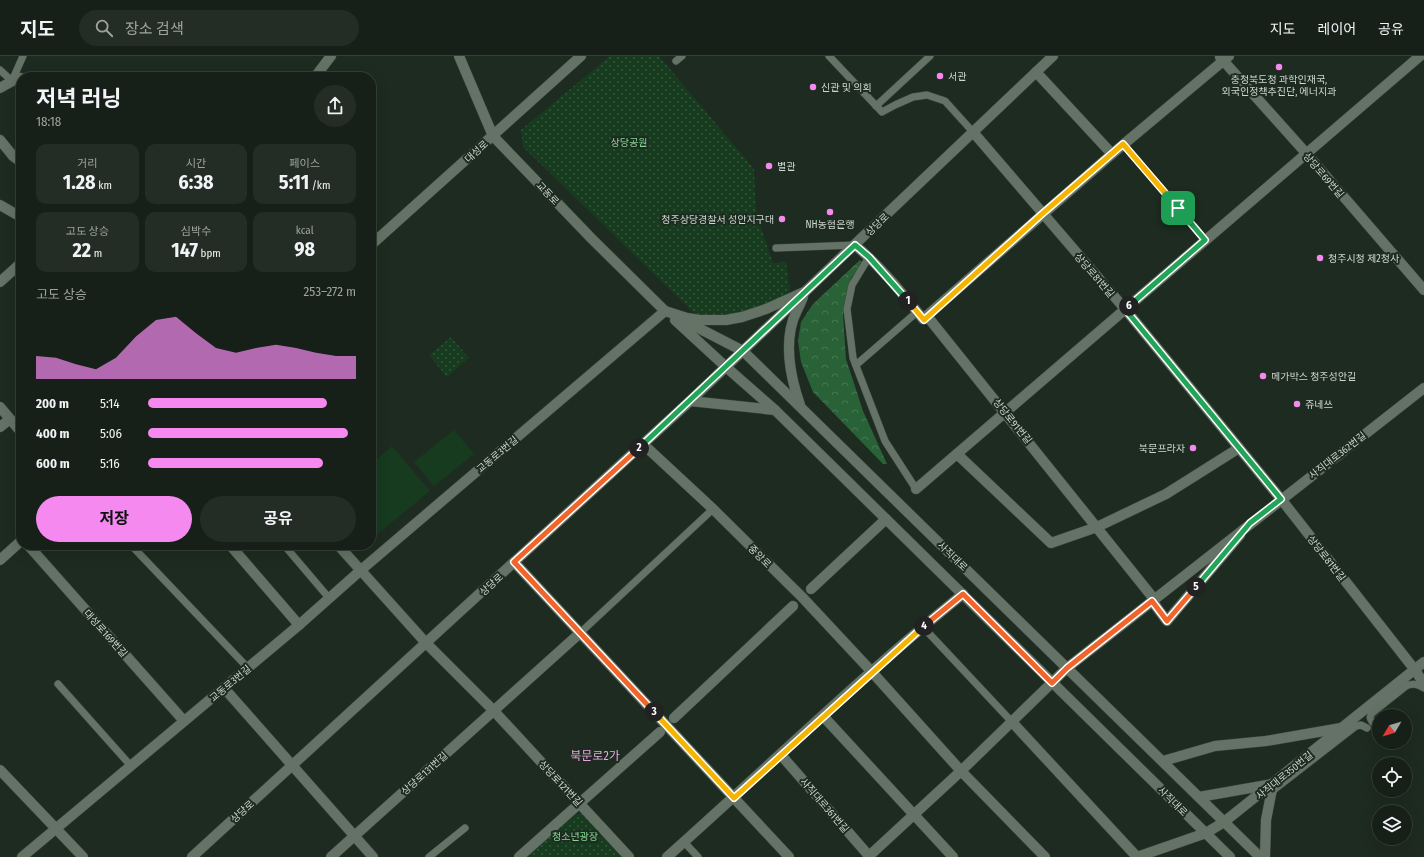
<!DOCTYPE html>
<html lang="ko">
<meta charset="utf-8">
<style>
body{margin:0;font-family:"Fira Sans Condensed","Noto Sans KR",sans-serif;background:#232d25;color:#f1f3f6;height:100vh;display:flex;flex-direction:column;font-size:15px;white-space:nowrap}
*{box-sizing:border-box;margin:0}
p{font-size:13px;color:#9ea3a2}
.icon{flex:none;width:22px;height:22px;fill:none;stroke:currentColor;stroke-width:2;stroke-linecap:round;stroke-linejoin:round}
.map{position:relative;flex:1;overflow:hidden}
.side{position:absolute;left:16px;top:16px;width:360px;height:478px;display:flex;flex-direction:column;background:#162018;border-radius:16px;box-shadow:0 4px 16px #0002,0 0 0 1px #353e37}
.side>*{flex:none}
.needle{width:26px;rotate:232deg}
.fabs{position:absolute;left:1372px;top:653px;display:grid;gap:8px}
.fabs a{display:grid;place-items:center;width:40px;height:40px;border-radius:50%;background:#162018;box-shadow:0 4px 16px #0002,0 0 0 1px #353e37;font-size:20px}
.pin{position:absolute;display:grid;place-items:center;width:34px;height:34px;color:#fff;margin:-17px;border-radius:8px;box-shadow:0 2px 6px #0006}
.km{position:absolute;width:20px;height:20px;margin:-10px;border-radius:50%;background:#222;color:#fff;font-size:11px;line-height:20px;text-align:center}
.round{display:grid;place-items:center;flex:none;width:42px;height:42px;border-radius:21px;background:#232d25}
.headline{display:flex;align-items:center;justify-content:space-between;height:68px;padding:0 20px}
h1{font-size:22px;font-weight:700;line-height:30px}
.metrics{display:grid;grid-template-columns:repeat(3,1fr);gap:6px;height:68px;padding:4px 20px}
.metrics div{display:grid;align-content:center;border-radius:10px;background:#232d25;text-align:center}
.metrics b{font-size:20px;font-weight:700}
.metrics small{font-size:11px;font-weight:400}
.metrics p{font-size:11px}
.chart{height:112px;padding:8px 20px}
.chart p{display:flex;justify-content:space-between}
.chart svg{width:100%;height:72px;margin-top:4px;fill:#f589ef;opacity:.7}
.primary-button{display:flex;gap:8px;margin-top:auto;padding:8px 20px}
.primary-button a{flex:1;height:46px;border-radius:24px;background:#f589ef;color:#111;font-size:16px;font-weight:700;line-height:46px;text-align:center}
.primary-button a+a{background:#232d25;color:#f1f3f6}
ul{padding:0 20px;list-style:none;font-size:13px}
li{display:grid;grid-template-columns:64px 48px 1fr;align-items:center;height:30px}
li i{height:10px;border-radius:5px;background:#f589ef}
header{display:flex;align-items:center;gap:24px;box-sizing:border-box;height:56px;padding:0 20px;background:#162018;border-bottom:1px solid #353e37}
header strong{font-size:19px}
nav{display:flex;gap:22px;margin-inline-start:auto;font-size:14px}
.search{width:280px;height:36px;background:#232d25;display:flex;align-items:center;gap:10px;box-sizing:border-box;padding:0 14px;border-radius:22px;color:#9ea3a2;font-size:15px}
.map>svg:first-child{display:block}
.green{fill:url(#green-dots)}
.forest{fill:url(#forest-crowns)}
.pitch{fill:#163b1f}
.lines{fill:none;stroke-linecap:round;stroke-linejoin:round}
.service-casing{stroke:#3b463d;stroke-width:8}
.pedestrian-casing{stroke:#3b463d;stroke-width:11}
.minor-casing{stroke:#3b463d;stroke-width:11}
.tertiary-casing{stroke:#3b463d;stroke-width:11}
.secondary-casing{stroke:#3b463d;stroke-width:11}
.service{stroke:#647366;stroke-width:7}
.pedestrian{stroke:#647366;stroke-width:10}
.minor{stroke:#647366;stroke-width:10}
.tertiary{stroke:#647366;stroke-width:10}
.secondary{stroke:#647366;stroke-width:10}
.split-1-casing{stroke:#fff;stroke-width:8}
.split-2-casing{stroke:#fff;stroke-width:8}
.split-3-casing{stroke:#fff;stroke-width:8}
.split-4-casing{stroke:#fff;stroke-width:8}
.split-5-casing{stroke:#fff;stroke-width:8}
.split-6-casing{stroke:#fff;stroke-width:8}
.split-7-casing{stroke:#fff;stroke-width:8}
.split-1{stroke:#f5b400;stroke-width:5}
.split-2{stroke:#22a559;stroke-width:5}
.split-3{stroke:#f0652b;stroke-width:5}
.split-4{stroke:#f5b400;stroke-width:5}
.split-5{stroke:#f0652b;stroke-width:5}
.split-6{stroke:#22a559;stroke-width:5}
.split-7{stroke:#22a559;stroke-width:5}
.poi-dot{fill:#f589ef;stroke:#1e2b20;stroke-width:1.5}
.labels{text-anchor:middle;stroke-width:4;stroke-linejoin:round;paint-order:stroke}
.poi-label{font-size:10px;fill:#ced7d0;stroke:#1e2b20;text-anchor:start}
.park-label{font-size:10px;fill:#85d795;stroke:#1e2b20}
.street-label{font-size:10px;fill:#ced7d0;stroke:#1e2b20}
.quarter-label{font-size:12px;fill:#e5a9e0;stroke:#1e2b20}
</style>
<header>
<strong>지도</strong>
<div class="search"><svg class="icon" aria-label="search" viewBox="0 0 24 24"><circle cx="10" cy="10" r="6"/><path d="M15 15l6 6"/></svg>장소 검색</div>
<nav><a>지도</a><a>레이어</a><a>공유</a></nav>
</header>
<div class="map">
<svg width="1424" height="801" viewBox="0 0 1424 801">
<defs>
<pattern id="green-dots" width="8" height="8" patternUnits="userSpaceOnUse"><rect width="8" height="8" fill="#163b1f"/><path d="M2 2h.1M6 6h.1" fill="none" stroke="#37573e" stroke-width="1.8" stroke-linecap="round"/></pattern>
<pattern id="forest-crowns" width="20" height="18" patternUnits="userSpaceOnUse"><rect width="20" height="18" fill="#296237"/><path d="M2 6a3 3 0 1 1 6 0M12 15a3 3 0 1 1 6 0" fill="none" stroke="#477853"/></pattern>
</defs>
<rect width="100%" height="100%" fill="#1e2b20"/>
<!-- green -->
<g class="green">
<path d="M610,0h49l95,113 2,45 17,49 13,-1 4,29c-27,18 -64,32 -96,22l-171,-166 -2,-17z"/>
<polygon points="451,281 469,302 447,321 429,299"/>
<polygon points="582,757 625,801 522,801 567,760"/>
</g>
<!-- forest -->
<polygon class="forest" points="860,204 863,207 851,222 843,258 846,303 863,355 887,408 883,408 813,336 801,306 798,285 801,266 813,248"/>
<!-- pitch -->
<g class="pitch">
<polygon points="454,374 474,398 434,430 414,406"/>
<polygon points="392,390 430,435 375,480 371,475 371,408"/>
</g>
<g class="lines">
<!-- service casing -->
<g class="service-casing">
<g id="service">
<polyline points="829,0 882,56 895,49 913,41 927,39 945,45 973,76"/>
<polyline points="676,5 682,0"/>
<polyline points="0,14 12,25 23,0"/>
<polyline points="876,50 930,0"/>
<polyline points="1123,88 1205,184"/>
<polyline points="776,192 855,189"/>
<polyline points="869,201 852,229 847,253 853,302 885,385 916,433"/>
<polyline points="856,309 917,256"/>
<polyline points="131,489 248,612"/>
<polyline points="284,489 329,542"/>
<polyline points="923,571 1012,666"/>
<polyline points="580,577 713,453"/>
<polyline points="58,628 131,710"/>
<path d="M1373,667c-3,-4 -4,-6 -1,-10l34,-27c7,-3 11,-2 18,2"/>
<polyline points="1271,736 1356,670 1361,669 1367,672"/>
<polyline points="684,786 698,801"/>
<polyline points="429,801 465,772"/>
</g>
</g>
<!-- pedestrian casing -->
<g class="pedestrian-casing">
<g id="pedestrian">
<polyline points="927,260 1154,543"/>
<polyline points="957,398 1051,487 1097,471 1166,438 1239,392"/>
<polyline points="916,433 1420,0"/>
<polyline points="811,533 886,463"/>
<polyline points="1152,545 1167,565 1240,479"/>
<polyline points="674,662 793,550"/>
<polyline points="519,801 660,676"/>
</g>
</g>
<!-- minor casing -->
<g class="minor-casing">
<g id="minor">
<polyline points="1220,1 1306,97 1424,234"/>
<polyline points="1036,16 1112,98"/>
<polyline points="315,21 331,0"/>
<polyline points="0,32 18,22 21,22"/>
<polyline points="973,76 1125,253 1281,443 1415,614 1424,628"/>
<polyline points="0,84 13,100 21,106"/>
<polyline points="0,149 21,161"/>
<polyline points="371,189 581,0"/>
<path d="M855,189c26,22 47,48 68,74l189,-165 117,-98"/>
<polyline points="0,226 21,207"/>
<polyline points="677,261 743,295"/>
<polyline points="675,264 726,311"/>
<polyline points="0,351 21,376"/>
<polyline points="0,371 10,363"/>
<polyline points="643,388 713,453 802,541 872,616 961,715 1045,801"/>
<polyline points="28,489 184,665"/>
<polyline points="230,489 299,569"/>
<polyline points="338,489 426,587 493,654 629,801"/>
<polyline points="0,504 21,485"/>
<polyline points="514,506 789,801"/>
<polyline points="224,632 373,801"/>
<polyline points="823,660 953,801"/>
<polyline points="1012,666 1137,801"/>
<polyline points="781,699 870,801"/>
<polyline points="1163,705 1215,690 1266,685 1341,672"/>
<polyline points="0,714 83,801"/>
<polyline points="1199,741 1273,728 1266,764 1265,801"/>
<polyline points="22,801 299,569 361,514 665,255"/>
<polyline points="331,801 580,577"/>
<path d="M667,801c99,-88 193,-180 296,-263"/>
<polyline points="868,801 961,715 1067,612 1424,332"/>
<polyline points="1137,801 1206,777 1224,766 1424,606"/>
</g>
</g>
<!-- tertiary casing -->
<g class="tertiary-casing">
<polyline id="tertiary" points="459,0 493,80 592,183 665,255 687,262 700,264 726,264 742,261 766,253 804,236"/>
</g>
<!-- secondary casing -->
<g class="secondary-casing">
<g id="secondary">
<polyline points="743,295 1260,801"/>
<polyline points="726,311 775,354 1230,801"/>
<polyline points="690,345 775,354"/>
<path d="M800,349c-9,-26 -16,-57 -7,-85 3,-8 7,-15 10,-23"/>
<polyline points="192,801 690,345 1053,0"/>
</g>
</g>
<!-- service -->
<use href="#service" class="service"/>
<!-- pedestrian -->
<use href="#pedestrian" class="pedestrian"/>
<!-- minor -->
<use href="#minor" class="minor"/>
<!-- tertiary -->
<use href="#tertiary" class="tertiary"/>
<!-- secondary -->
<use href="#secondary" class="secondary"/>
</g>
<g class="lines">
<!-- split-1 casing -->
<g class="split-1-casing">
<polyline id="split-1" points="908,245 924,264 1042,158 1123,88 1178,152"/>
</g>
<!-- split-2 casing -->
<g class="split-2-casing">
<polyline id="split-2" points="639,392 855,189 869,201 908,245"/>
</g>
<!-- split-3 casing -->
<g class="split-3-casing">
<polyline id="split-3" points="639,392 514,506 654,656"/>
</g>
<!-- split-4 casing -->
<g class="split-4-casing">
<polyline id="split-4" points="654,656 734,742 924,570"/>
</g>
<!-- split-5 casing -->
<g class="split-5-casing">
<polyline id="split-5" points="924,570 963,538 1052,627 1067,612 1152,545 1167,565 1196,531"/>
</g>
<!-- split-6 casing -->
<g class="split-6-casing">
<polyline id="split-6" points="1129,250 1125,253 1281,443 1250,467 1196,531"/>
</g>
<!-- split-7 casing -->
<g class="split-7-casing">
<polyline id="split-7" points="1129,250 1205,184 1178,152"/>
</g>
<!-- split-1 -->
<use href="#split-1" class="split-1"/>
<!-- split-2 -->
<use href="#split-2" class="split-2"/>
<!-- split-3 -->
<use href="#split-3" class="split-3"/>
<!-- split-4 -->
<use href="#split-4" class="split-4"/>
<!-- split-5 -->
<use href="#split-5" class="split-5"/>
<!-- split-6 -->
<use href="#split-6" class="split-6"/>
<!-- split-7 -->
<use href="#split-7" class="split-7"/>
</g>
<!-- markers -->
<g class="poi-dot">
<circle cx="1279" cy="11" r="4"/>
<circle cx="940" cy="20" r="4"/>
<circle cx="813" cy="31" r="4"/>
<circle cx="769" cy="110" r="4"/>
<circle cx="830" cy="156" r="4"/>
<circle cx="782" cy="163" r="4"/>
<circle cx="1320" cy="202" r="4"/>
<circle cx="1263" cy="320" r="4"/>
<circle cx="1297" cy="348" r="4"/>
<circle cx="1193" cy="392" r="4"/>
</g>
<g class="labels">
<!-- poi labels -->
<g class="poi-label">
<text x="948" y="24">서관</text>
<text x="1279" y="27" text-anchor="middle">충청북도청 과학인재국,<tspan x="1279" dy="12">외국인정책추진단, 에너지과</tspan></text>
<text x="821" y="35">신관 및 의회</text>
<text x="777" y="114">별관</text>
<text x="774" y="167" text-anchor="end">청주상당경찰서 성안지구대</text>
<text x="830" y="172" text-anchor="middle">NH농협은행</text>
<text x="1328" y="206">청주시청 제2청사</text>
<text x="1271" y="324">메가박스 청주성안길</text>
<text x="1305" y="352">쥬네쓰</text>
<text x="1185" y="396" text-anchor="end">북문프라자</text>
</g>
<!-- park labels -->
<g class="park-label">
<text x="629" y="90">상당공원</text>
<text x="575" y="784">청소년광장</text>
</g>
<!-- street labels -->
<g class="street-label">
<text transform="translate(476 95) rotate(-42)" y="4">대성로</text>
<text transform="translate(1324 119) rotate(49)" y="4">상당로69번길</text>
<text transform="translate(548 137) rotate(47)" y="4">교동로</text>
<text transform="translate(877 168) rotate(-44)" y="4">상당로</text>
<text transform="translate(1095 219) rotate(49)" y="4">상당로81번길</text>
<text transform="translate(1013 365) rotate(51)" y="4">상당로91번길</text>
<text transform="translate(497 398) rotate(-40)" y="4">교동로3번길</text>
<text transform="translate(1337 399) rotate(-38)" y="4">사직대로362번길</text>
<text transform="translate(760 500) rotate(45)" y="4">중앙로</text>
<text transform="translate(953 500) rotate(44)" y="4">사직대로</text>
<text transform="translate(1327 502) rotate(52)" y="4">상당로81번길</text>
<text transform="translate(491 528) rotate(-42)" y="4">상당로</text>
<text transform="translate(106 577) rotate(48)" y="4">대성로169번길</text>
<text transform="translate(230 627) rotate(-40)" y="4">교동로3번길</text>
<text transform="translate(424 717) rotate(-42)" y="4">상당로131번길</text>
<text transform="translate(1284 719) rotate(-39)" y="4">사직대로350번길</text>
<text transform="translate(561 727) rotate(47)" y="4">상당로121번길</text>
<text transform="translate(1173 745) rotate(45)" y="4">사직대로</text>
<text transform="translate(825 749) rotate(49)" y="4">사직대로361번길</text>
<text transform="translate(242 755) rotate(-42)" y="4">상당로</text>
</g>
<!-- quarter labels -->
<g class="quarter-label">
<text x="595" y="704">북문로2가</text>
</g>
</g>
</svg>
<div class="fabs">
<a><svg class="needle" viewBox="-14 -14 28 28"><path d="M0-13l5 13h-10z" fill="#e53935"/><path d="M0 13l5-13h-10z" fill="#9ea3a2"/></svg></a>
<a><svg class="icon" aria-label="locate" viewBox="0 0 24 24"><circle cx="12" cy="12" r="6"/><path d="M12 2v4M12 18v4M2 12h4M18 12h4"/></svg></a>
<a><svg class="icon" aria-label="layers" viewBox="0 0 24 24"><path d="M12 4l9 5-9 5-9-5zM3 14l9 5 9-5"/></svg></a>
</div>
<div class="pin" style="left:1178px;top:152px;background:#1e9e55"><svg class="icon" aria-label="arrive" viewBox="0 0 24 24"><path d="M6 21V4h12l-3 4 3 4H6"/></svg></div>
<b class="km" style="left:908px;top:245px">1</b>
<b class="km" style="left:639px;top:392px">2</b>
<b class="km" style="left:654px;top:656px">3</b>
<b class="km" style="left:924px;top:570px">4</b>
<b class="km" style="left:1196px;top:531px">5</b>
<b class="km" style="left:1129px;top:250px">6</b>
<section class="side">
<div class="headline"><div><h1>저녁 러닝</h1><p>18:18</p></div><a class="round"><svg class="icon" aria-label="share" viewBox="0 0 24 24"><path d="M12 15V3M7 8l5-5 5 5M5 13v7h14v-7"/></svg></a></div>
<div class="metrics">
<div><p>거리</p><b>1.28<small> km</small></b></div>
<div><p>시간</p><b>6:38</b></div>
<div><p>페이스</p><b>5:11<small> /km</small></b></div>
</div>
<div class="metrics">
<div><p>고도 상승</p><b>22<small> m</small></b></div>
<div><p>심박수</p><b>147<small> bpm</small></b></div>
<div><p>kcal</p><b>98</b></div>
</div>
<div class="chart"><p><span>고도 상승</span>253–272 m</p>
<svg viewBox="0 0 160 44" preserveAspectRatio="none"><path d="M0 44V30L10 31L20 35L30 38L40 31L50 18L60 8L70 6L80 16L90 25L100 28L110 25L120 23L130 25L140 28L150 30L160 30V44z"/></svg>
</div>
<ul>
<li><b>200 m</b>5:14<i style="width:86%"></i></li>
<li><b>400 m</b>5:06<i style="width:96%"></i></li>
<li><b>600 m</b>5:16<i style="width:84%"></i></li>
</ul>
<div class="primary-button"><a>저장</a><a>공유</a></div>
</section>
</div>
